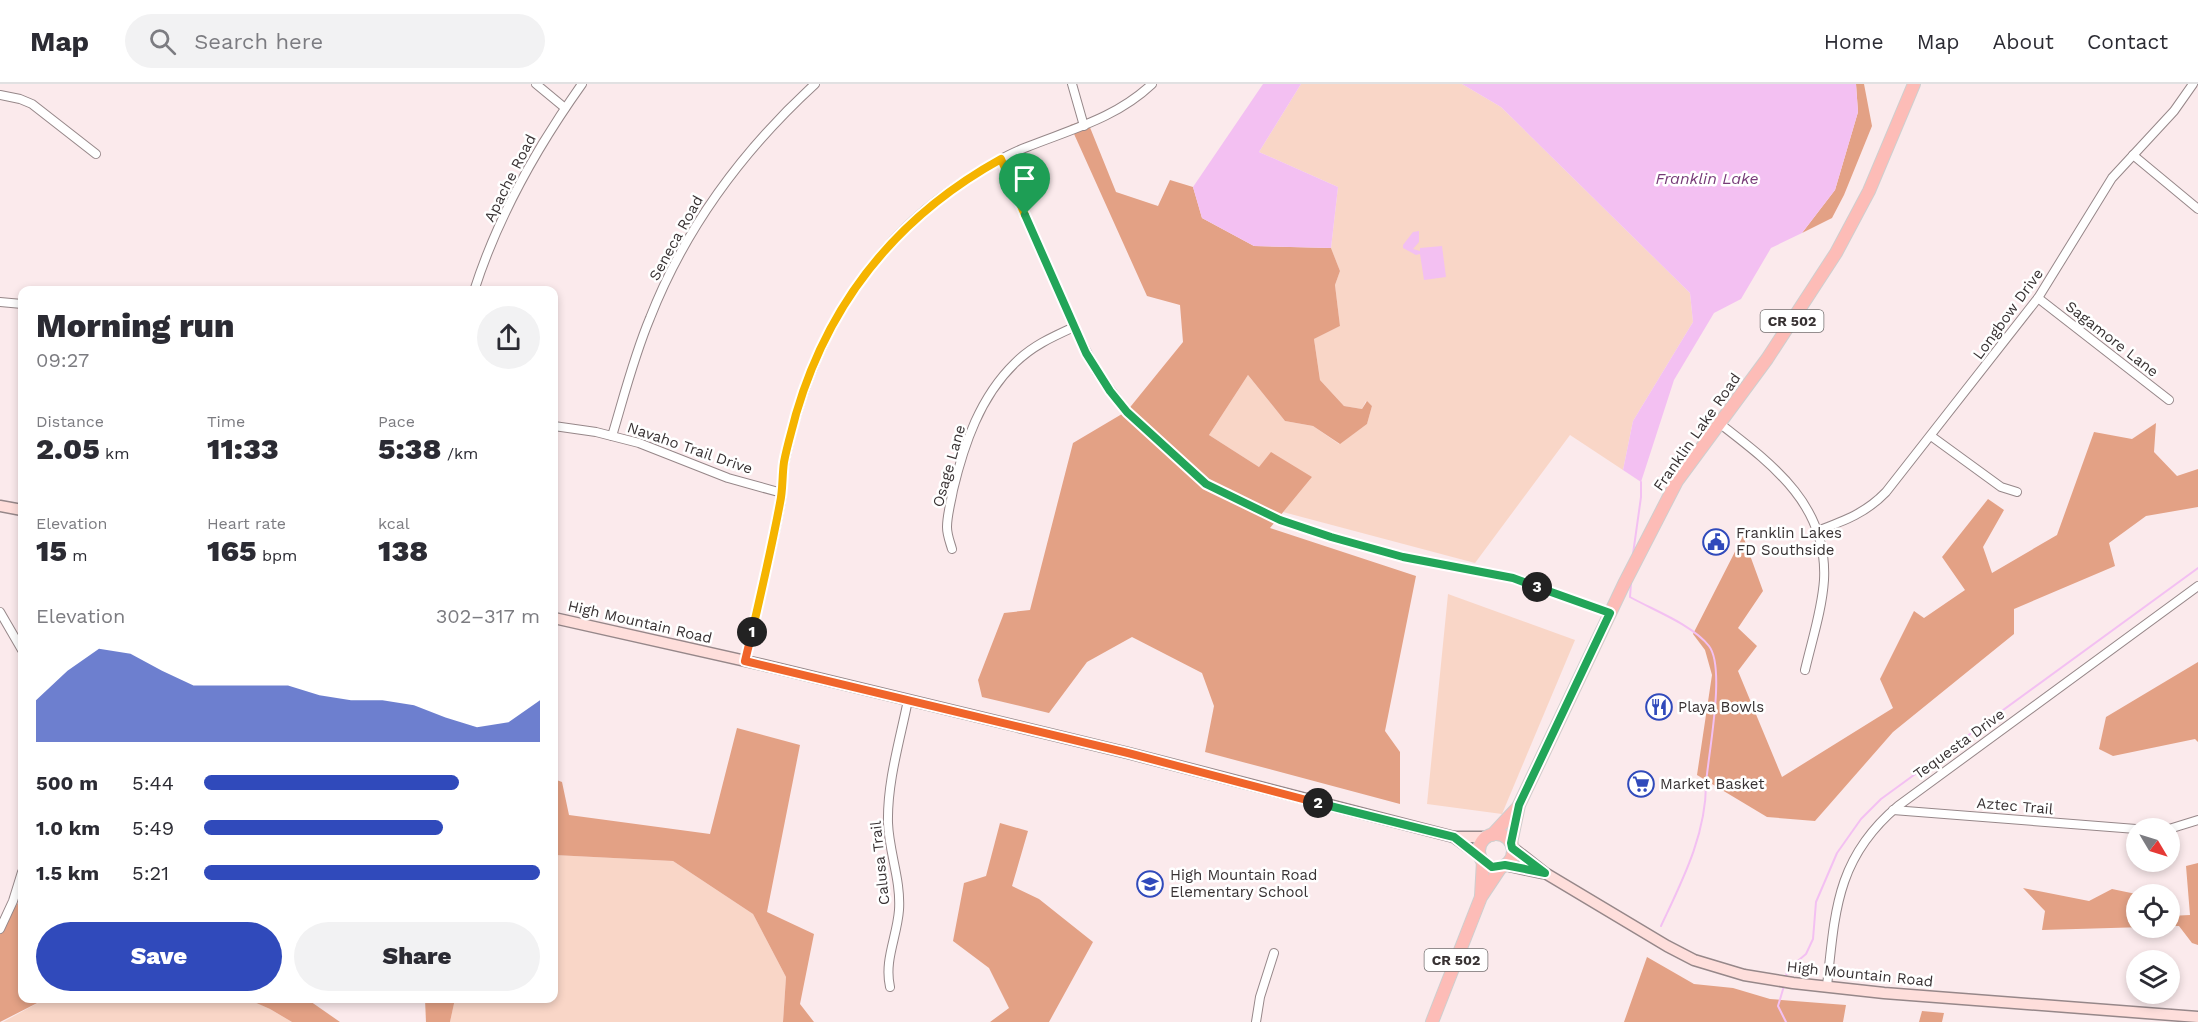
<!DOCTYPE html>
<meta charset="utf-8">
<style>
body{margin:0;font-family:"Work Sans",sans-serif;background:#f2f2f3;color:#2b2b33;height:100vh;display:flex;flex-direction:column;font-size:22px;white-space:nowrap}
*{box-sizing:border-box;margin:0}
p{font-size:20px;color:#7c7c81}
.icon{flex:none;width:33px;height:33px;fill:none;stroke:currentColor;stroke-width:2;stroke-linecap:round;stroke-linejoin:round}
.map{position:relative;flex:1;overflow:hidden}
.drawer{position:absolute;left:18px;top:202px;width:540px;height:717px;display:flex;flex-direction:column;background:#fff;border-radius:12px;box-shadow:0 3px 9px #0003}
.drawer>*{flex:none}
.needle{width:39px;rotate:128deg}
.tools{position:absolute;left:2126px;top:734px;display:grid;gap:12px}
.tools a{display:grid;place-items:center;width:54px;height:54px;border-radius:50%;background:#fff;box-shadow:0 3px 9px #0003;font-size:30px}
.pin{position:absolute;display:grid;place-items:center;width:51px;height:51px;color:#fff;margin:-62px -26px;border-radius:50% 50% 50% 0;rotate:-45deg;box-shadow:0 0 6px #0007}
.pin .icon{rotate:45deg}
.km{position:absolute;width:30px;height:30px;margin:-15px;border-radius:50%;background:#222;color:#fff;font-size:16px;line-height:30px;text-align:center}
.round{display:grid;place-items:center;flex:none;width:63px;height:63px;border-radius:32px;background:#f2f2f3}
.headline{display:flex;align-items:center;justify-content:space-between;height:102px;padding:0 18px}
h1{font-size:33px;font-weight:800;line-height:45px}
.stats{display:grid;grid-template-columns:repeat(3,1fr);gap:9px;height:102px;padding:6px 18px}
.stats div{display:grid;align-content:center}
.stats b{font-size:30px;font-weight:800}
.stats small{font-size:16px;font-weight:400}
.stats p{font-size:16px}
.chart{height:168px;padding:12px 18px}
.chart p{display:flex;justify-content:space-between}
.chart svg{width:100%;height:108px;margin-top:6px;fill:#304abb;opacity:.7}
.cta{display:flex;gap:12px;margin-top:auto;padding:12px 18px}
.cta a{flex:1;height:69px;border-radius:36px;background:#304abb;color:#fff;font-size:24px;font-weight:800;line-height:69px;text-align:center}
.cta a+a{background:#f2f2f3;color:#2b2b33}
ul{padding:0 18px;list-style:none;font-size:20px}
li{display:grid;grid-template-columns:96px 72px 1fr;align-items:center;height:45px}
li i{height:15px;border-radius:8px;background:#304abb}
header{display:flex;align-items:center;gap:36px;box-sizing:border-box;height:84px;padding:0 30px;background:#fff;border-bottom:2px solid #e1e1e2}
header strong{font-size:28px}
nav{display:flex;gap:33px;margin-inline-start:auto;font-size:21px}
.search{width:420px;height:54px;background:#f2f2f3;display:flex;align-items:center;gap:15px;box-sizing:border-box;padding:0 21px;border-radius:33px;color:#7c7c81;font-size:22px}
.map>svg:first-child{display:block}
.green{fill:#f9d6c7}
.forest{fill:#e3a185}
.water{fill:#f3c0f2}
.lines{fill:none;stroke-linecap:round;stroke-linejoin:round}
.stream{stroke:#f3c0f2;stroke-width:2}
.minor-casing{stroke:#968789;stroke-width:10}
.secondary-casing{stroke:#968789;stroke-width:13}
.primary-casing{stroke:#cfcece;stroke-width:14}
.minor{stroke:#fff;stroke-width:8}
.secondary{stroke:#fededb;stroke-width:10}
.primary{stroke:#fdbcb7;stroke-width:12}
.split-1-casing{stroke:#fff;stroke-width:12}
.split-2-casing{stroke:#fff;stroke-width:12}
.split-3-casing{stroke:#fff;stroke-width:12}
.split-4-casing{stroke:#fff;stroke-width:12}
.split-1{stroke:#f5b400;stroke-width:8}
.split-2{stroke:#f0652b;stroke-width:8}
.split-3{stroke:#22a559;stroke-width:8}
.split-4{stroke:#22a559;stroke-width:8}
.labels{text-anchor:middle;stroke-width:5;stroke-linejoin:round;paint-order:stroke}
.shield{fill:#fff;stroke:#747070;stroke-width:1.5}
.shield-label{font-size:14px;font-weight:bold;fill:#383233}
.street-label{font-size:15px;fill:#383233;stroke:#fff}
.poi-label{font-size:15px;fill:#383233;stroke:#fff;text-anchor:start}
.water-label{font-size:16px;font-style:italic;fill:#773b78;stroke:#fff}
</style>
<header>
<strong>Map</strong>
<div class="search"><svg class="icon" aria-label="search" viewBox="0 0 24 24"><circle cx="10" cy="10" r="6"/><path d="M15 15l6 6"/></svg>Search here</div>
<nav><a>Home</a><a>Map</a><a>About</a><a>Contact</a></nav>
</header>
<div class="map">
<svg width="2198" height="938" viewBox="0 0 2198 938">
<rect width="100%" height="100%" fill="#fbeaec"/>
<!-- green -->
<g class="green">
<polygon points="1301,0 1462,0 1501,23 1690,209 1693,238 1633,337 1623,386 1570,351 1475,479 1283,428 1312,393 1259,383 1209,351 1248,291 1285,337 1313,342 1339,360 1367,340 1372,322 1366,317 1362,325 1344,322 1320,296 1314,255 1340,242 1335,201 1340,187 1331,164 1338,103 1259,68"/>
<polygon points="1448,510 1575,556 1502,730 1427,720"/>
<polygon points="554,771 673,777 753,830 786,893 783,938 450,938 455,915 554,915"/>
<polygon points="45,915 247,915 270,925 292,938 3,938"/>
</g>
<!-- forest -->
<g class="forest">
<polygon points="1856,0 1864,0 1872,42 1844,111 1832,134 1802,149 1835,106 1858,28"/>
<polygon points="1087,36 1116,108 1158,122 1170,96 1193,103 1202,134 1254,162 1331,164 1340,187 1335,201 1340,242 1314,255 1320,296 1344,322 1362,325 1367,317 1372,322 1367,340 1340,360 1313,342 1285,337 1248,291 1209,351 1259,383 1271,368 1312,393 1270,444 1416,492 1385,647 1400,668 1400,720 1205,668 1214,622 1202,589 1132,553 1087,578 1049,629 982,613 978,596 1004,529 1030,526 1073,359 1127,327 1183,258 1180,221 1147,212 1070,41"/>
<polygon points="2156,339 2154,368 2177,392 2198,385 2198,423 2146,432 2109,459 2115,482 2014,525 2014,550 1893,648 1815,737 1767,733 1697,691 1712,591 1705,566 1693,550 1743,452 1763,507 1738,544 1757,562 1738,587 1782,693 1893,624 1880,595 1914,527 1924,534 1965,506 1942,473 1988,415 2004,426 1983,463 1992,489 2057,451 2094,348 2132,355"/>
<polygon points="2198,578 2198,658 2195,655 2113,672 2099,665 2106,633"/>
<polygon points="737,644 800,661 767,828 814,850 800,920 814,938 783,938 786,893 753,830 673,777 554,771 554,695 562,698 569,731 710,750"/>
<polygon points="1000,739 1028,747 1012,802 1039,815 1093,858 1049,938 990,938 1009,924 989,884 953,857 964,799 986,792"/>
<polygon points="2198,779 2198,861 2192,859 2179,842 2169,842 2169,832 2190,831 2186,782"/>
<polygon points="2023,804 2089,817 2112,805 2136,810 2136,843 2145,843 2042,846 2045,827"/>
<polygon points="22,812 22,915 45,915 0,938 0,848"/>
<polygon points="1647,873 1694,900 1733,904 1770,915 1846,921 1843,938 1624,938"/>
<polygon points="247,915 307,915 340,938 292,938 270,925"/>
<polygon points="425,915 455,915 450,938 426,938"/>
<polygon points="1922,927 1944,929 1942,938 1919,938"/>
</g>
<!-- water -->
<g class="water">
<polygon points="1263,0 1301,0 1259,68 1338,103 1331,164 1254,162 1202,134 1193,103"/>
<polygon points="1462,0 1856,0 1858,28 1835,106 1802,149 1771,164 1741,215 1714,229 1674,296 1641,398 1623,386 1633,337 1693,238 1690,209 1501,23"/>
<polygon points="1419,147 1419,158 1413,165 1420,167 1420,164 1442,162 1446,193 1424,196 1420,170 1416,171 1403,164 1403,161 1413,148"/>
</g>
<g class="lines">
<!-- stream -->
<g class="stream">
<polyline points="1633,470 1641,413 1641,398"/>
<path d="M1631,499l-1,14c23,13 63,28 79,49 17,22 -1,109 -3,138 0,51 -24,97 -45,142"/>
<polyline points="1786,893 1787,886 1806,870 1813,855 1816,818 1837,769 1861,735 1881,715 2198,484"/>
<polyline points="1784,902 1778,922 1786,938"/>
</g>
<!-- minor casing -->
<g class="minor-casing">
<g id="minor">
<polyline points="536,0 565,24"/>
<polyline points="1072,0 1084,42"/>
<polyline points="0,11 20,15 32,20 96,70"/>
<polyline points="2133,71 2198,125"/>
<polyline points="1001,75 1074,243 1097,288 1127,328 1206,400 1280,436 1331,453 1403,473 1513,494 1610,529"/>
<path d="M474,207c24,-75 63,-144 108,-207"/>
<polyline points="2038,214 2169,316"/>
<polyline points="0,218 22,220"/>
<path d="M1719,339c53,41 109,82 105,157 -2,30 -12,60 -19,90"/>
<polyline points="554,342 596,348 639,359 728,394 782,409"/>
<path d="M612,352c12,-40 22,-80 38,-118 36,-92 93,-168 165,-234"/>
<polyline points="1931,352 2001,403 2017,408"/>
<path d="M1817,447c27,-10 49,-18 69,-39l152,-194 74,-120 62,-67 19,-27"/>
<path d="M952,465c-2,-7 -5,-14 -5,-22 0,-12 4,-25 6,-37 11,-46 27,-93 62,-127 17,-17 37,-26 59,-36"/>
<polyline points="0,528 22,566"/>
<path d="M745,577c12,-53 26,-106 36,-160 2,-13 1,-27 4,-41 23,-111 78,-212 175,-276 21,-14 43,-28 67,-37 45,-18 89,-29 125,-63"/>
<polyline points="1893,726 2136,745"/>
<polyline points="2169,745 2198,736"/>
<polyline points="0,845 13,817 22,788"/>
<path d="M1827,902c8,-74 9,-128 71,-180l300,-220"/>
<path d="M890,903c-6,-27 7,-50 9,-77 2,-30 -10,-58 -11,-87 -1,-41 12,-83 20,-123"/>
<polyline points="1256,938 1260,913 1274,869"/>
</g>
</g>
<!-- secondary casing -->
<g class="secondary-casing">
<g id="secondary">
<polyline points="0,422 22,426"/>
<polyline points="554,534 772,583 1128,669 1454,753 1487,753"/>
<polyline points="1454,753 1480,772"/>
<polyline points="1513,764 1545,789 1667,862 1694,876 1744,891 1793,899 1884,909 2198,933"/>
<polyline points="1505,781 1542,789"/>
</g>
</g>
<!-- primary casing -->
<g class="primary-casing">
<g id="primary">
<circle cx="1496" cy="767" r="17"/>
<polyline points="1492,751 1518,723"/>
<polyline points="1511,759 1519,721 1624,500 1677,397 1767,275 1836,169 1869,107 1914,0"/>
<polyline points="1481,812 1483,777"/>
<polyline points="1432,938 1481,813 1501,783"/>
</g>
</g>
<!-- minor -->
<use href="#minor" class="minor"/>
<!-- secondary -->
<use href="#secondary" class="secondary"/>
<!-- primary -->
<use href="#primary" class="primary"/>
</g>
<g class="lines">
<!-- split-1 casing -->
<g class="split-1-casing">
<path id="split-1" d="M752,548c10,-43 20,-86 28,-129 3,-13 2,-27 4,-41 3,-16 8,-32 12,-48 33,-113 102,-198 205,-255l24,56"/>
</g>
<!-- split-2 casing -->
<g class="split-2-casing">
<polyline id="split-2" points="752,548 745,577 1128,669 1318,719"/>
</g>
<!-- split-3 casing -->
<g class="split-3-casing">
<polyline id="split-3" points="1318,719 1454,753 1492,783 1505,781 1545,789 1512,764 1511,759 1519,721 1610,529 1537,503"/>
</g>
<!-- split-4 casing -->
<g class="split-4-casing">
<polyline id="split-4" points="1025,131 1086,269 1110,307 1127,328 1206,400 1280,436 1331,453 1403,473 1513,494 1537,503"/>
</g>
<!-- split-1 -->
<use href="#split-1" class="split-1"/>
<!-- split-2 -->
<use href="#split-2" class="split-2"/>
<!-- split-3 -->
<use href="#split-3" class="split-3"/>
<!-- split-4 -->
<use href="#split-4" class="split-4"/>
</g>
<!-- icons -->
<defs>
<g id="civic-ring" transform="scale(1.35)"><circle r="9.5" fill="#fff" stroke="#304abb" stroke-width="1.5"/><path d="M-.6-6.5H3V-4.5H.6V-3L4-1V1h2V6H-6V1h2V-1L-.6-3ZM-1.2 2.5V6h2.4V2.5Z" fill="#304abb"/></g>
<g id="restaurant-ring" transform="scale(1.35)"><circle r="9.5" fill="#fff" stroke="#304abb" stroke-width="1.5"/><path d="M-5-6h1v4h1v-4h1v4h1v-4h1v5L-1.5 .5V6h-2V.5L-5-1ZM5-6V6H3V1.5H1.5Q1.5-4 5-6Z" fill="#304abb"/></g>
<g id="supermarket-ring" transform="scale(1.35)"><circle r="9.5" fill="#fff" stroke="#304abb" stroke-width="1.5"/><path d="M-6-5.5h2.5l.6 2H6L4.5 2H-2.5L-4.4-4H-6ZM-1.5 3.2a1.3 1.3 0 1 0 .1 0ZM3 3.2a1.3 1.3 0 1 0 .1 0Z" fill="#304abb"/></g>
<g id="school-ring" transform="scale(1.35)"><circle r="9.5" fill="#fff" stroke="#304abb" stroke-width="1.5"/><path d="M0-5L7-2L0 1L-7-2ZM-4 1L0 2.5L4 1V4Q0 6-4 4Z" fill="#304abb"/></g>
</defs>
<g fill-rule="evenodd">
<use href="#civic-ring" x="1716" y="458"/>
<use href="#restaurant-ring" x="1659" y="623"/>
<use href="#supermarket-ring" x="1641" y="700"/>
<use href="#school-ring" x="1150" y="800"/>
</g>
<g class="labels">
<!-- shield labels -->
<g class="shield">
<rect x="1760.5" y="226" width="63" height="22" rx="4.5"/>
<rect x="1424.5" y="865" width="63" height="22" rx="4.5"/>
</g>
<g class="shield-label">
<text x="1792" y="242">CR 502</text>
<text x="1456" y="881">CR 502</text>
</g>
<!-- street labels -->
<g class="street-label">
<text transform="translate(510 94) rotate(-63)" y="5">Apache Road</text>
<text transform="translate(676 154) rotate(-61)" y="5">Seneca Road</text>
<text transform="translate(2008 230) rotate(-54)" y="5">Longbow Drive</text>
<text transform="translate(2112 255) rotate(38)" y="5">Sagamore Lane</text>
<text transform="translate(1697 348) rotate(-55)" y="5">Franklin Lake Road</text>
<text transform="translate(690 364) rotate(19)" y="5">Navaho Trail Drive</text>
<text transform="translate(949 382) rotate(-74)" y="5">Osage Lane</text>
<text transform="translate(640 538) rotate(13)" y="5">High Mountain Road</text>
<text transform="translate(1959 660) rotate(-36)" y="5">Tequesta Drive</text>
<text transform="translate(2015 722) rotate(5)" y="5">Aztec Trail</text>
<text transform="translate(880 779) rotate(-96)" y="5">Calusa Trail</text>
<text transform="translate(1860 890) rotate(6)" y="5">High Mountain Road</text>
</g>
<!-- poi labels -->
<g class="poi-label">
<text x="1736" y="454">Franklin Lakes<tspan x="1736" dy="17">FD Southside</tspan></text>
<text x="1678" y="628">Playa Bowls</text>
<text x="1660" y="705">Market Basket</text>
<text x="1170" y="796">High Mountain Road<tspan x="1170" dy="17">Elementary School</tspan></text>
</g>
<!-- water labels -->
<g class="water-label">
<text x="1707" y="100">Franklin Lake</text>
</g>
</g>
</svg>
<div class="tools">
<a><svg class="needle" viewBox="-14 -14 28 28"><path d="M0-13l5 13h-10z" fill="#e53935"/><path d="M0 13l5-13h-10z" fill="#7c7c81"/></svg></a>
<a><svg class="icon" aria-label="locate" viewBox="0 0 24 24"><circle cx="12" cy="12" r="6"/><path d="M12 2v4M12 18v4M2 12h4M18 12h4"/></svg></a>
<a><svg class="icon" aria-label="layers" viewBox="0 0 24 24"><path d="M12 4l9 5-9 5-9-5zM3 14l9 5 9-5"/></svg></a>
</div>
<div class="pin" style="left:1025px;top:131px;background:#1e9e55"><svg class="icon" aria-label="arrive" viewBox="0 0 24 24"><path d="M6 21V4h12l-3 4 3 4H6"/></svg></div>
<b class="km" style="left:752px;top:548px">1</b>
<b class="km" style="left:1318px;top:719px">2</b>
<b class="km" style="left:1537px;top:503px">3</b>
<section class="drawer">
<div class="headline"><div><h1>Morning run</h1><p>09:27</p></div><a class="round"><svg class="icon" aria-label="share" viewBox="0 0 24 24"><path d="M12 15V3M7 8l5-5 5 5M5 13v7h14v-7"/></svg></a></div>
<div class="stats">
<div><p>Distance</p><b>2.05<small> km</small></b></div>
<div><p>Time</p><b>11:33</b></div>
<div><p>Pace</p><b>5:38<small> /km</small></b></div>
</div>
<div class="stats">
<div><p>Elevation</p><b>15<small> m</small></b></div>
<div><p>Heart rate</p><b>165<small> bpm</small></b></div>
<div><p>kcal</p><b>138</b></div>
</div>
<div class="chart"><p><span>Elevation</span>302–317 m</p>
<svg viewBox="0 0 160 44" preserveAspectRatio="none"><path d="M0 44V27L10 15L20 6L30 8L40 15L50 21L60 21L70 21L80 21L90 25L100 27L110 27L120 29L130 34L140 38L150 36L160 27V44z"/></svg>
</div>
<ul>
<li><b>500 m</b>5:44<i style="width:76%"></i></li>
<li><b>1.0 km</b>5:49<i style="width:71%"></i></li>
<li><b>1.5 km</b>5:21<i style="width:100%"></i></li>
</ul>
<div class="cta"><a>Save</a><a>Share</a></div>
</section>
</div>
